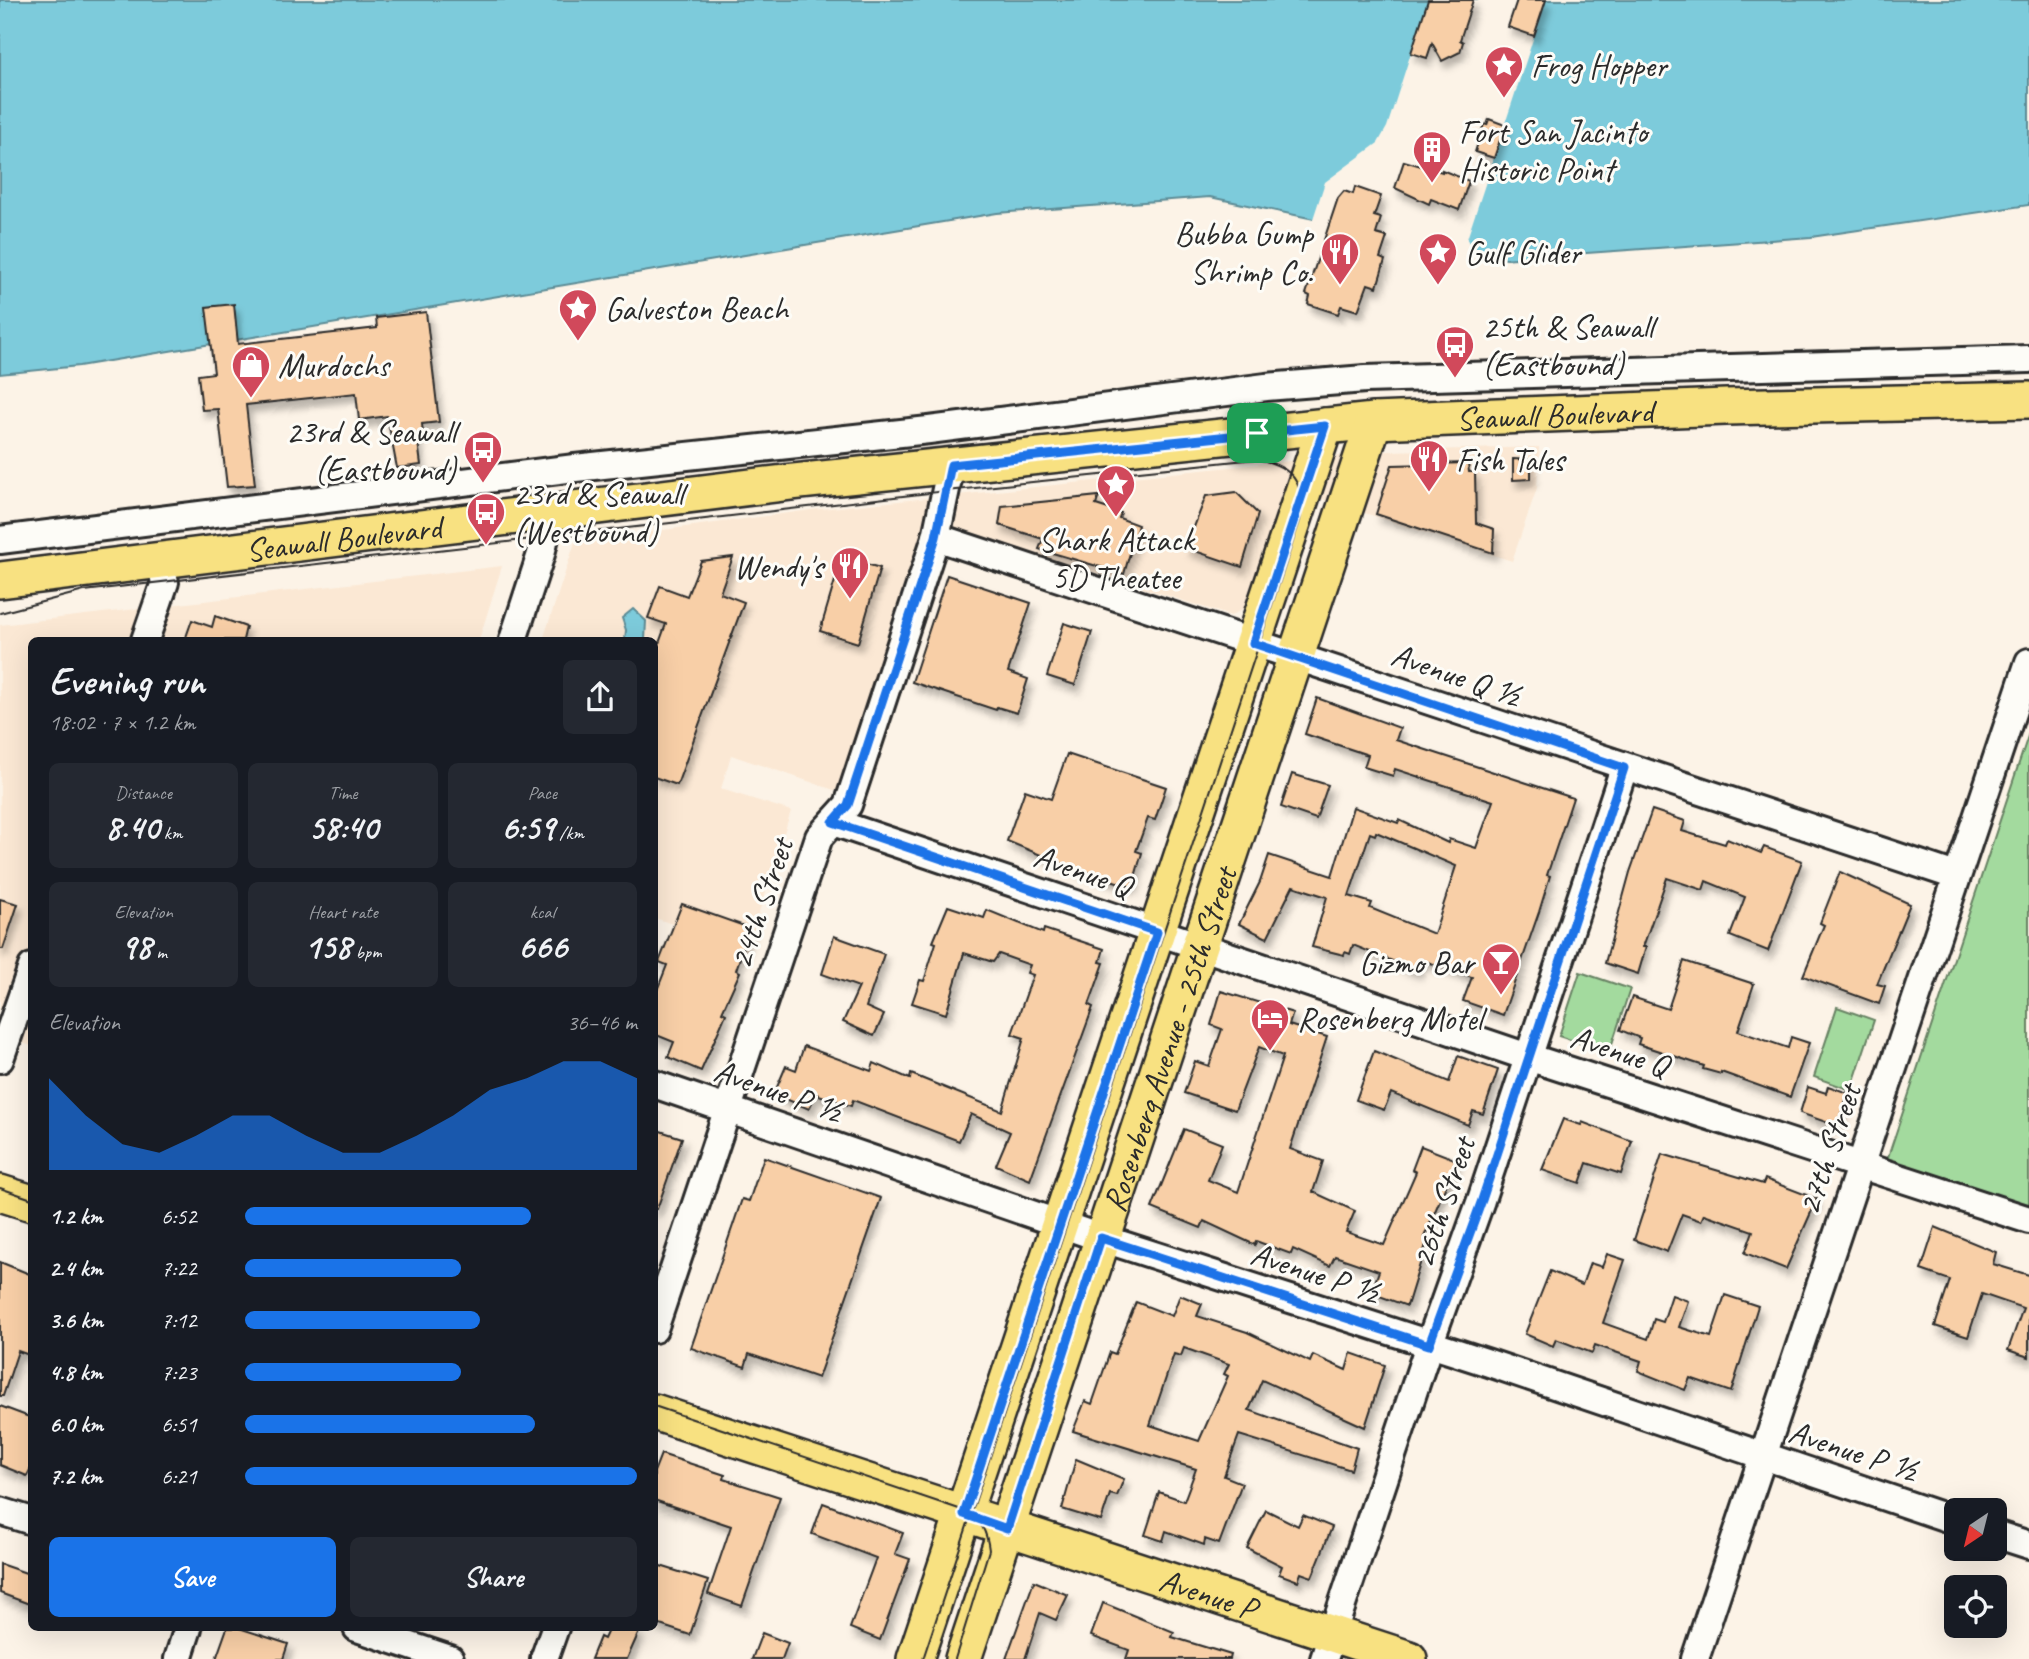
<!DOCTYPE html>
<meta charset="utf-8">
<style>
body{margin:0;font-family:Caveat,sans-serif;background:#242831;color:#f1f3f6;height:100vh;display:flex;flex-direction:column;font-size:26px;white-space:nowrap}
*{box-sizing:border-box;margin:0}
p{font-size:23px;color:#9ea1a6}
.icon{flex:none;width:38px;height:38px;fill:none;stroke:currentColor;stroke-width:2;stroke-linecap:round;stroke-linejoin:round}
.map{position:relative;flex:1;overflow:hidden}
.drawer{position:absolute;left:28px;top:637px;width:630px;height:994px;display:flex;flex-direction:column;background:#171b24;border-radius:10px;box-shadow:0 7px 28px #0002}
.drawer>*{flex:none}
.needle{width:46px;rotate:215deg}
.controls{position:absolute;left:1944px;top:1498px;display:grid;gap:14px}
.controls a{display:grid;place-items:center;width:63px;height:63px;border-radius:10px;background:#171b24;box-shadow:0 7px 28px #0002;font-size:35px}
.pin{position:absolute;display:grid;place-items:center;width:60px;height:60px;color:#fff;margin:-30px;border-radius:14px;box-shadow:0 4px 10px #0006}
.round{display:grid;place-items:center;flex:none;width:74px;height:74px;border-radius:10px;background:#242831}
.overview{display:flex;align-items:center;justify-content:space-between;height:119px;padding:0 21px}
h1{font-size:38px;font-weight:800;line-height:52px}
.metrics{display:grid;grid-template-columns:repeat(3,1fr);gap:10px;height:119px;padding:7px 21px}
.metrics div{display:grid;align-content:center;border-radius:10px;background:#242831;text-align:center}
.metrics b{font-size:35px;font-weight:800}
.metrics small{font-size:19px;font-weight:400}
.metrics p{font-size:19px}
.chart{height:196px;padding:14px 21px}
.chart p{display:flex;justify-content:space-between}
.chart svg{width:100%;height:126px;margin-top:7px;fill:#1a73e8;opacity:.7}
.action{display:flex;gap:14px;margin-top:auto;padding:14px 21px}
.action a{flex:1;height:80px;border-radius:10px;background:#1a73e8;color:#fff;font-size:28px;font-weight:800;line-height:80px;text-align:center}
.action a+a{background:#242831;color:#f1f3f6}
ul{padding:0 21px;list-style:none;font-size:23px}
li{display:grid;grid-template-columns:112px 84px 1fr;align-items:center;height:52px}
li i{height:18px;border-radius:9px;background:#1a73e8}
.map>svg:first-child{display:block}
.built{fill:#fbe8d4}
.green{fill:#a3da9e;stroke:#678264;stroke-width:2}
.water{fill:#7dcbdb;stroke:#5c8b95;stroke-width:2}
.pier{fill:#fcf3e7}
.building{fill:#f8cfa7;stroke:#2b2b2b;stroke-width:2;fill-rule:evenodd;filter:url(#shadow)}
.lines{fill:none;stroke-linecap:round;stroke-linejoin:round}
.minor-casing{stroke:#2b2b2b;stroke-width:32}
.major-casing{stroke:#2b2b2b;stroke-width:40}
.minor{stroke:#fdfcf7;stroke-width:26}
.major{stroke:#f8e181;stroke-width:35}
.tram{stroke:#2b2b2b;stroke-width:2}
.route-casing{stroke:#fff;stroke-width:14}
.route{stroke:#1a73e8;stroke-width:9}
.labels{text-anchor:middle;stroke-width:6;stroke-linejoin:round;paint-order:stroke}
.poi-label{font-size:33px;fill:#2b2b2b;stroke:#fdfcf7;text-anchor:start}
.street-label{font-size:33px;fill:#2b2b2b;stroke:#fdfcf7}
</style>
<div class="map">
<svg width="2029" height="1659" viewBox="0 0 2029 1659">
<defs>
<filter id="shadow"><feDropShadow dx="4" dy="7" stdDeviation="3.5" flood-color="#0004"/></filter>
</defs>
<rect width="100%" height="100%" fill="#fcf3e7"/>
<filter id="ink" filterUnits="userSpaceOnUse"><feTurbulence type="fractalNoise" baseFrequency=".0143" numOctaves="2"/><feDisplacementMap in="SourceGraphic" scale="14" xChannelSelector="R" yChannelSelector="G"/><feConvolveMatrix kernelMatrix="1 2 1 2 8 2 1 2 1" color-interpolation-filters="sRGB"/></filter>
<g filter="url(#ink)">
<!-- built -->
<g class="built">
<polygon points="1539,447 1537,488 1512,561 1285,487 1244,608 1231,616 1078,567 1076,573 930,525 837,791 731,755 721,789 791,811 747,950 655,918 654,640 543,640 575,542 811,510 1388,451"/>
<polygon points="502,566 479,640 32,640 31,1046 0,1035 0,625"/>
</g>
<!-- green -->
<g class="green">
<polygon points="2029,733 2029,1206 1887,1160"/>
<polygon points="1580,972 1630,989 1609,1053 1559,1036"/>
<polygon points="1837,1007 1874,1020 1851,1090 1814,1077"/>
</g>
<!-- water -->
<g class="water">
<polygon points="0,0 2029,0 2029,205 1811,237 1502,259 1210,197 997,213 79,366 0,374"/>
<polygon points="633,609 646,621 645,640 625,640 626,630 622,618"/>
</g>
<!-- pier -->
<polygon class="pier" points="1428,0 1546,0 1467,239 1476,258 1312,222 1325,182 1378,143 1387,127"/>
<!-- building -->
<g class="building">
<polygon points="1428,0 1473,0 1460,40 1463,42 1460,52 1442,61 1432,43 1427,58 1411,53"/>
<polygon points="1517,0 1546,0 1534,36 1508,27"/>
<polygon points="1489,119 1505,125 1494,158 1475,152 1484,124 1487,125"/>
<polygon points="1404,161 1442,172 1442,170 1469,181 1459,210 1431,199 1429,204 1395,188"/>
<polygon points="1355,187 1381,196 1374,216 1381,218 1376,234 1387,237 1380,258 1385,260 1377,287 1368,284 1358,311 1341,306 1338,314 1308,304 1310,296 1306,294 1338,198 1344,191 1353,194"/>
<polygon points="234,304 238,344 377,328 376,318 426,312 439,422 422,424 423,434 417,434 421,465 397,468 387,416 359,420 356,393 246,405 255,485 227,487 218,409 202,410 198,375 214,373 206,307"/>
<polygon points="1513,459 1531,460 1531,479 1513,480"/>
<polygon points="1468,463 1469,472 1475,472 1476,523 1494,529 1493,553 1376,514 1392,465"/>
<polygon points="1236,492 1258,514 1242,567 1186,548 1206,496"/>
<polygon points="1099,496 1096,505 1121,513 1119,518 1138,525 1124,574 1039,549 1043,539 999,525 1002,506"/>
<polygon points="733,557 720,593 744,602 677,785 654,777 654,657 666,624 648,618 660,586 687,596 701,561"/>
<polygon points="842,557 880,568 858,643 820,631"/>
<polygon points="947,575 1031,603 1008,672 1028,679 1017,713 997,707 996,710 912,682"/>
<polygon points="215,616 246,627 243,640 185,640 192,620 212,627"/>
<polygon points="1064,623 1092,632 1075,685 1047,676"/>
<path d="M1317,698l83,30 -4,12 177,58 -26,77 3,1 -11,36 -36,103 -40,-14 9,-24 -50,-17 -5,11 -64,-26 -3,9 -5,-2 -1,3 -32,-8 15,-50 -34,-11 -26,52 -28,-14 21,-42 9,-27 63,21 21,-69 45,16 1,-3 49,23 1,-4 27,9 17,-47 -98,-32 -2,7 -29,-9 4,-12 -63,-21zM1376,832l80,34 -22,68 -64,-26 2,-5 -23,-7 21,-63 5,2z"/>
<polygon points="1067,754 1166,787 1155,820 1148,818 1136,851 1142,853 1132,887 1060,863 1007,841 1025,790 1051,799"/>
<polygon points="1292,774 1328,785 1316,819 1281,807"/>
<polygon points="1652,810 1685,821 1682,831 1725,844 1727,839 1761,853 1764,847 1802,861 1768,951 1730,936 1745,897 1706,881 1703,890 1667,878 1643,947 1646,947 1638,974 1605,963 1630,872"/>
<polygon points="1840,872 1910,904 1877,984 1885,986 1879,1004 1803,976 1824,925 1820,923"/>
<polygon points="0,899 18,904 3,949 0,949"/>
<polygon points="682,904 750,928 736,970 740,972 722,1012 726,1014 701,1071 668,1057 674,1042 654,1034 654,998 667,965 659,962"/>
<polygon points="948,906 984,918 987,910 1043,933 1044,929 1104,949 1100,962 1104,963 1089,1005 1093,1007 1030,1180 996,1165 1010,1132 971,1114 959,1141 853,1100 851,1106 816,1094 809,1109 774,1094 786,1066 796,1070 804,1046 871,1071 874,1063 910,1079 911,1074 1002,1111 1024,1038 1012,1034 1033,975 1027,973 1030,965 999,954 993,962 964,953 946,1014 912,1003 920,980 924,981 936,943 933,942"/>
<polygon points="834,936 884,954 866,1007 884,1015 874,1036 843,1022 859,987 822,974"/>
<polygon points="1684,961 1754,984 1738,1031 1788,1048 1791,1037 1809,1043 1790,1097 1721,1072 1721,1074 1703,1069 1704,1066 1638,1044 1640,1038 1620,1030 1632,997 1668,1009"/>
<polygon points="1221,991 1293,1013 1289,1025 1327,1037 1290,1149 1323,1161 1313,1192 1355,1211 1346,1232 1384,1245 1416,1172 1412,1170 1421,1146 1457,1160 1424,1237 1428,1238 1407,1306 1371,1293 1379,1271 1335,1256 1330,1266 1293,1249 1291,1254 1256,1241 1255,1245 1204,1221 1201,1228 1152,1208 1184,1129 1222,1144 1208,1180 1238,1192 1283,1056 1259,1047 1235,1110 1184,1093 1195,1061 1209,1066 1222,1029 1211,1025"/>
<polygon points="1374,1051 1449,1082 1458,1056 1498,1070 1483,1114 1473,1111 1468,1125 1391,1093 1384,1110 1356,1100"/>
<polygon points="1828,1086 1848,1093 1837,1126 1800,1113 1808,1087 1826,1093"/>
<polygon points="1563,1119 1581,1125 1582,1122 1632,1141 1621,1174 1587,1163 1580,1183 1542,1170"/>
<polygon points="654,1129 682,1138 657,1209 654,1209"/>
<polygon points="1662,1154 1763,1184 1765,1179 1817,1199 1786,1269 1745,1253 1753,1231 1704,1214 1701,1221 1682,1214 1667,1252 1634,1240"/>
<polygon points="764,1157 881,1198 818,1378 749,1354 745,1367 691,1348 742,1199 749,1201"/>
<polygon points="1935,1227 1996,1252 1993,1264 2029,1275 2029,1357 2008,1350 2023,1308 1982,1294 1968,1337 1935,1326 1950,1280 1921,1270"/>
<polygon points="1607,1254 1625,1260 1603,1323 1648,1339 1654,1319 1663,1322 1672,1295 1688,1301 1679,1327 1711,1337 1725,1295 1758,1306 1731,1392 1690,1378 1685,1390 1638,1371 1641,1361 1595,1345 1592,1353 1556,1339 1553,1346 1525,1334 1550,1271 1582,1285 1590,1263 1602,1267"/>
<polygon points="0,1262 32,1275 32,1356 18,1351 3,1396 0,1396"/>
<path d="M1180,1295l22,9 -5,12 50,16 63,30 3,-7 33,15 5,-17 34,12 -20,62 -103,-47 -13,30 108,38 -6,22 -112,-35 -15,41 18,7 -23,61 -14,-5 -1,6 -38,-14 -3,10 -18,-6 14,-43 25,9 12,-32 -123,-38 12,-30 7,3 18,-52 5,2 21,-52 36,14zM1184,1348l45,16 -5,10 4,2 -29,65 -49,-16 24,-71 7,2z"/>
<polygon points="0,1406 32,1418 32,1466 27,1476 0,1465"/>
<polygon points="661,1454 725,1475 724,1479 780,1497 742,1606 708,1594 731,1526 654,1500 654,1472"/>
<polygon points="1076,1459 1124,1479 1117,1496 1110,1494 1101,1521 1062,1509"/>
<polygon points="823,1503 903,1533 895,1554 910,1559 880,1640 850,1628 876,1558 812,1534"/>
<polygon points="1266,1510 1298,1526 1303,1515 1332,1527 1312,1577 1301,1573 1298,1581 1279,1574 1282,1566 1247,1548"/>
<polygon points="0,1564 32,1575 32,1605 0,1593"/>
<polygon points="654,1564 708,1581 690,1635 654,1623"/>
<polygon points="1034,1581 1068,1595 1056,1620 1040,1613 1025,1659 1006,1659"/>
<polygon points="1103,1603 1174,1632 1172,1637 1231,1655 1230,1659 1126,1659 1129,1650 1091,1636"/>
<polygon points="227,1628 239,1628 288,1644 283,1659 216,1659"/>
<polygon points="609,1628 629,1628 639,1632 627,1659 591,1659 600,1637 604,1639"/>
<polygon points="762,1633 788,1643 782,1659 752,1659"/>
</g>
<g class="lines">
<!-- minor casing -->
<g class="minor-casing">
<g id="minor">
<polyline points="936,537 1956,876"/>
<polyline points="0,540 575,468 929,430 1266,387 1365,379 2029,359"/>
<polyline points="145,640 165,582 160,563"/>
<polyline points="513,640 541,554 551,512"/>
<polyline points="833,822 1528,1057 2029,1220"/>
<polyline points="0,1059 32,967"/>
<polyline points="654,1084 1101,1238 1489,1363 1956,1521"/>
<polyline points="654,1329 819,837 848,805 936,537 951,465"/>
<polyline points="0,1511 32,1521"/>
<polyline points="1995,1534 2029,1545"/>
<polyline points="357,1628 450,1659"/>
<polyline points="178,1659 188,1628"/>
<polyline points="544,1659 555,1628"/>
<polyline points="1324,1659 1429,1345 1481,1200 1624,768"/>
<polyline points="1695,1659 2029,662"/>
</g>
</g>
<!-- major casing -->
<g class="major-casing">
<g id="major">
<path id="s1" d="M0,580l792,-98 582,-61 352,-14 303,-7"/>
<polyline points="0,1193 32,1203"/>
<path id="s2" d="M654,1412l755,247"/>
<polyline points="915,1659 1325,426"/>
<path id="s3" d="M963,1659l411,-1238"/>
</g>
</g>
<!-- minor -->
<use href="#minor" class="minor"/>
<!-- major -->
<use href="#major" class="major"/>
<!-- tram -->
<g class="tram">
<path d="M0,613l84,-22 862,-100 310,-32c35,6 51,24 44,61l-377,1139"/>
<polyline points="0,1188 32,1199"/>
<path d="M654,1406l311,105c17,9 22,22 24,39l-34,109"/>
</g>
</g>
</g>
<g class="lines" filter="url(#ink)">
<!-- route casing -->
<g class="route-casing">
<polygon id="route" points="1325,426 1253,643 1624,768 1482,1200 1429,1345 1101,1238 1007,1529 964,1514 1157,932 833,822 848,805 936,537 951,465"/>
</g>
<!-- route -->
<use href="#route" class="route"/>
</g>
<!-- icons -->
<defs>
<g id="sight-pin" transform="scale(2.0125)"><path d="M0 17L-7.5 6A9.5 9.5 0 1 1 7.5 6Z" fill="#d1495b" stroke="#fdfcf7"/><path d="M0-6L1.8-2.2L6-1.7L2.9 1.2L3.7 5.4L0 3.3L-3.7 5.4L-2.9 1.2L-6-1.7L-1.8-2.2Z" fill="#fff"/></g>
<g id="building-pin" transform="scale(2.0125)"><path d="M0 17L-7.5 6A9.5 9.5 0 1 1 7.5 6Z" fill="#d1495b" stroke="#fdfcf7"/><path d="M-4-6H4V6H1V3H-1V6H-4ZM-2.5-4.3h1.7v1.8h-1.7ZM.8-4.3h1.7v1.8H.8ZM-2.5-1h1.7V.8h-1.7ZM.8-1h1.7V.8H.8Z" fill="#fff"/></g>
<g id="restaurant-pin" transform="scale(2.0125)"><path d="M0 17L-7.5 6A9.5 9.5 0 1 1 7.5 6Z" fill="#d1495b" stroke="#fdfcf7"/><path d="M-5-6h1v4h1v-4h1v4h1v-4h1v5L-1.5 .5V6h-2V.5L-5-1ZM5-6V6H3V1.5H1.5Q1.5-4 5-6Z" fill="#fff"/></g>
<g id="bus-pin" transform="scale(2.0125)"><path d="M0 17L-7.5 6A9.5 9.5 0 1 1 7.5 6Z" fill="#d1495b" stroke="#fdfcf7"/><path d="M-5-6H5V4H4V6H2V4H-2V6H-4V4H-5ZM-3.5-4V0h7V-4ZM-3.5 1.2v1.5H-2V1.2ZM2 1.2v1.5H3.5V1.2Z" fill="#fff"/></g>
<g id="shop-pin" transform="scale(2.0125)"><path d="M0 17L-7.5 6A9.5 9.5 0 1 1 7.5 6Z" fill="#d1495b" stroke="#fdfcf7"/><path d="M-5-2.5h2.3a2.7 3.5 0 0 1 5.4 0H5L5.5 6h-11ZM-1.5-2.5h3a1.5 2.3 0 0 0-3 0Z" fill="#fff"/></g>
<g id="bar-pin" transform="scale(2.0125)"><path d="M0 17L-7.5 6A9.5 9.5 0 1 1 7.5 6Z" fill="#d1495b" stroke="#fdfcf7"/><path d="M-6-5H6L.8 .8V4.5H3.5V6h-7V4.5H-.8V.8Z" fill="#fff"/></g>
<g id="hotel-pin" transform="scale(2.0125)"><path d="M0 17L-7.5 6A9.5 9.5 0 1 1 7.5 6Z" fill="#d1495b" stroke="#fdfcf7"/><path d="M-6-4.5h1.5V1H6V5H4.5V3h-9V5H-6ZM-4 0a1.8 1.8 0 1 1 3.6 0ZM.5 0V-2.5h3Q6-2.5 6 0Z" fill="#fff"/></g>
</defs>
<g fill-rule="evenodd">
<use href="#sight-pin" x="1504" y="65"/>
<use href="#building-pin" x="1432" y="150"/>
<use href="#restaurant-pin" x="1340" y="252"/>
<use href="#sight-pin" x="1438" y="252"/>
<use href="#sight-pin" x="578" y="308"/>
<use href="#bus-pin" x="1455" y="345"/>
<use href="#shop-pin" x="251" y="365"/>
<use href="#bus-pin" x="483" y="450"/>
<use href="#restaurant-pin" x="1429" y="459"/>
<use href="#sight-pin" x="1116" y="484"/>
<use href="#bus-pin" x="486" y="512"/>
<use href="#restaurant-pin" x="850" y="566"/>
<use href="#bar-pin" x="1501" y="962"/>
<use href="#hotel-pin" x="1270" y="1018"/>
</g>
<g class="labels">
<!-- poi labels -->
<g class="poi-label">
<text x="1531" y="77">Frog Hopper</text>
<text x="1459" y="143">Fort San Jacinto<tspan x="1459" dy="38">Historic Point</tspan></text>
<text x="1313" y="245" text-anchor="end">Bubba Gump<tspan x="1313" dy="38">Shrimp Co.</tspan></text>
<text x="1465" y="264">Gulf Glider</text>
<text x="605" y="320">Galveston Beach</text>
<text x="1482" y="338">25th &amp; Seawall<tspan x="1482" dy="38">(Eastbound)</tspan></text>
<text x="278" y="377">Murdochs</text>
<text x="456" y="443" text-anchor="end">23rd &amp; Seawall<tspan x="456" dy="38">(Eastbound)</tspan></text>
<text x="1456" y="471">Fish Tales</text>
<text x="513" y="505">23rd &amp; Seawall<tspan x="513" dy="38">(Westbound)</tspan></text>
<text x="1116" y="551" text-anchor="middle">Shark Attack<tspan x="1116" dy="38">5D Theatee</tspan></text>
<text x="823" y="578" text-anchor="end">Wendy's</text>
<text x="1474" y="974" text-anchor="end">Gizmo Bar</text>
<text x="1297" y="1030">Rosenberg Motel</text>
</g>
<!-- street labels -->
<g class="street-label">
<text dy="12" stroke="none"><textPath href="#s1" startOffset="1564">Seawall Boulevard</textPath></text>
<text dy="12" stroke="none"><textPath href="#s1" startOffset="346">Seawall Boulevard</textPath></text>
<text transform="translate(1457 674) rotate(19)" y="12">Avenue Q ½</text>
<text transform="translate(1083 870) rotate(19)" y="12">Avenue Q</text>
<text transform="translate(760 903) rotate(-71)" y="12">24th Street</text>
<text dy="12" stroke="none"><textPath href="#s3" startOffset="653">Rosenberg Avenue - 25th Street</textPath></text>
<text transform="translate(1620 1050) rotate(18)" y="12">Avenue Q</text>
<text transform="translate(779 1090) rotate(19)" y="12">Avenue P ½</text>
<text transform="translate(1828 1149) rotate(-71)" y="12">27th Street</text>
<text transform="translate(1442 1202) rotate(-71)" y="12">26th Street</text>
<text transform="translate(1316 1272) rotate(18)" y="12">Avenue P ½</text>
<text transform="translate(1854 1450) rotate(18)" y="12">Avenue P ½</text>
<text dy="12" stroke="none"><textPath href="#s2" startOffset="583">Avenue P</textPath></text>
</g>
</g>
</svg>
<div class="controls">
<a><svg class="needle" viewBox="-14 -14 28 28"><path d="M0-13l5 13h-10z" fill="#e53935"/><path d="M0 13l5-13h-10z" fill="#9ea1a6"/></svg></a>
<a><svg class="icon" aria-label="locate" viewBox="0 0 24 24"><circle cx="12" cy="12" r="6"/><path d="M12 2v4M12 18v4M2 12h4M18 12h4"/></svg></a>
</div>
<div class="pin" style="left:1257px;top:433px;background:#1e9e55"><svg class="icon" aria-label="arrive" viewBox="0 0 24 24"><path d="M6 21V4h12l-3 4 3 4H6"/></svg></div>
<section class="drawer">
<div class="overview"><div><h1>Evening run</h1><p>18:02 · 7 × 1.2 km</p></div><a class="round"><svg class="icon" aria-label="share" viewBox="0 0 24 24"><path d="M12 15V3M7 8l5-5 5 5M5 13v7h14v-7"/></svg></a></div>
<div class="metrics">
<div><p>Distance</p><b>8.40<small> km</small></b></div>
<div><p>Time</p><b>58:40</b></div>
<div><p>Pace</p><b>6:59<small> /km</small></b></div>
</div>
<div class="metrics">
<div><p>Elevation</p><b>98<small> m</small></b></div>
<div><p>Heart rate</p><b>158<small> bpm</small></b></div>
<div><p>kcal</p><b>666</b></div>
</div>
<div class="chart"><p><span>Elevation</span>36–46 m</p>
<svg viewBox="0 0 160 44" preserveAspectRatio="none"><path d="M0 44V12L10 25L20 35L30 38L40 32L50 25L60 25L70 32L80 38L90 38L100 32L110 25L120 16L130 12L140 6L150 6L160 12V44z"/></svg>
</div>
<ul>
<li><b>1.2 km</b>6:52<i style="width:73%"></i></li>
<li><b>2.4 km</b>7:22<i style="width:55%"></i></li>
<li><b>3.6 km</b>7:12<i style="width:60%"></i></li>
<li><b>4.8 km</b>7:23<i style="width:55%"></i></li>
<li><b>6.0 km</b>6:51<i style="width:74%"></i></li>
<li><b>7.2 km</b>6:21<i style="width:100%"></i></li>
</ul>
<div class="action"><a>Save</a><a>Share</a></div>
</section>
</div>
